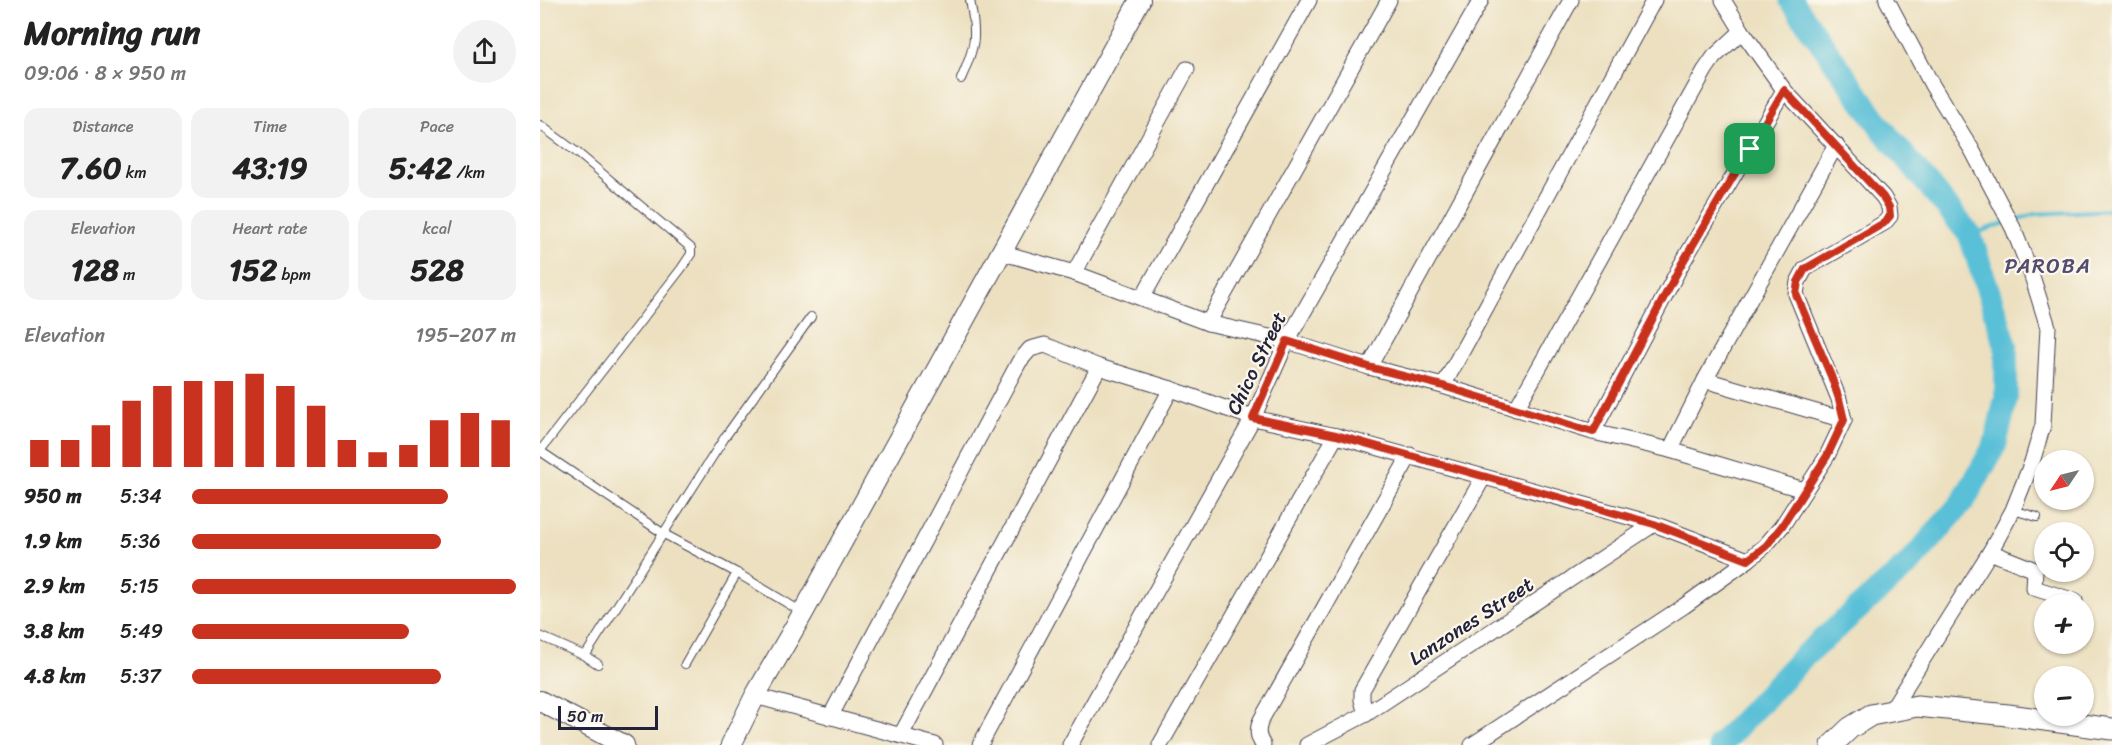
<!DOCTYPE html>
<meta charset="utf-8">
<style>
body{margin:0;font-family:Sriracha,sans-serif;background:#f2f2f2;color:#222;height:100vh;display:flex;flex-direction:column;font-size:22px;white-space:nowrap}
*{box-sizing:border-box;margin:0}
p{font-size:20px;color:#767676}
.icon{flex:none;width:33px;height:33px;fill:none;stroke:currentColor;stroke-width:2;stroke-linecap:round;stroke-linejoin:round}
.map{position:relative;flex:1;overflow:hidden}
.details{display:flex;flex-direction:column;background:#fff;width:540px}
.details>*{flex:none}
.needle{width:39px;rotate:235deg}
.buttons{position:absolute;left:1494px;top:450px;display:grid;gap:12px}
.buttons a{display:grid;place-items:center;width:60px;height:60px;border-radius:50%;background:#fff;box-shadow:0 2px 4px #0004;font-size:30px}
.scale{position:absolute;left:18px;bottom:15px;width:100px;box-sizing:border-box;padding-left:6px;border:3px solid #22223b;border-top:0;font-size:16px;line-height:21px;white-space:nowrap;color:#22223b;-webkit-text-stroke:4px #fbf7ec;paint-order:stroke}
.pin{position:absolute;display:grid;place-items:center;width:51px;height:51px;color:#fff;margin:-26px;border-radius:12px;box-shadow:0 3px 9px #0006}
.round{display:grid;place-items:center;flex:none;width:63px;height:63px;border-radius:32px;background:#f2f2f2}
.headline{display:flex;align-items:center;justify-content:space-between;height:102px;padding:0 24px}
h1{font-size:33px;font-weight:800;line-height:45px}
.figures{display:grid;grid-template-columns:repeat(3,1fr);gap:9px;height:102px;padding:6px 24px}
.figures div{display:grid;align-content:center;border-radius:15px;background:#f2f2f2;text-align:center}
.figures b{font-size:30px;font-weight:800}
.figures small{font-size:16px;font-weight:400}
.figures p{font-size:16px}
.chart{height:168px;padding:12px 24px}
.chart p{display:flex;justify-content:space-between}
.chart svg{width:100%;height:108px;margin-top:6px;stroke:#c8321e;stroke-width:6}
ul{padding:0 24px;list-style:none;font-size:20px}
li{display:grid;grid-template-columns:96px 72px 1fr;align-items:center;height:45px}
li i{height:15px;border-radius:8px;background:#c8321e}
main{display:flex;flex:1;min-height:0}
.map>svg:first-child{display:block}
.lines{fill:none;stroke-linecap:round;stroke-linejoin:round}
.stream{stroke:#5ac0d7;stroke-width:4}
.river{stroke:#5ac0d7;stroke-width:24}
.service-casing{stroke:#403e4f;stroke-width:10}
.minor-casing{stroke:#403e4f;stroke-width:17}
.tertiary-casing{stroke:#403e4f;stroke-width:22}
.secondary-casing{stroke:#403e4f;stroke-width:23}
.service{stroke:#fff;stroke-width:8}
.minor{stroke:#fff;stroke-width:15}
.tertiary{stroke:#fff;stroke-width:20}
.secondary{stroke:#fff;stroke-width:21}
.route-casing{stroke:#fff;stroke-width:12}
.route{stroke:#c8321e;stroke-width:8}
.labels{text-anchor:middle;stroke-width:4.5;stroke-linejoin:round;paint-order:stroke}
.street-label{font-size:20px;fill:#22223b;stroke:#fbf7ec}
.neighbourhood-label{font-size:21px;letter-spacing:1.5px;fill:#534c70;stroke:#fbf7ec}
</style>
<main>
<section class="details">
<div class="headline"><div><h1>Morning run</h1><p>09:06 · 8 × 950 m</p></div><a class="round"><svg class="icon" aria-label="share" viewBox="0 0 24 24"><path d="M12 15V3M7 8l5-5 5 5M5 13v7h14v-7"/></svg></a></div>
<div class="figures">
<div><p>Distance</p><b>7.60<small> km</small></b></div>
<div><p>Time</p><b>43:19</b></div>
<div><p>Pace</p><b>5:42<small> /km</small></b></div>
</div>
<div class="figures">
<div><p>Elevation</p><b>128<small> m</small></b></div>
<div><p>Heart rate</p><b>152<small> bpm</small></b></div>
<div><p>kcal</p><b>528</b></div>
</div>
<div class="chart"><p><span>Elevation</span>195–207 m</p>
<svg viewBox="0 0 160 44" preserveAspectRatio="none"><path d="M5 44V33M15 44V33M25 44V27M35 44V17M45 44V11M55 44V9M65 44V9M75 44V6M85 44V11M95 44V19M105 44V33M115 44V38M125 44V35M135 44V25M145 44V22M155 44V25"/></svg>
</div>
<ul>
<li><b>950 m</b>5:34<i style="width:79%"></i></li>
<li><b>1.9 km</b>5:36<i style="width:77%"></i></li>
<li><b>2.9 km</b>5:15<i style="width:100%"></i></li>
<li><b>3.8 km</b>5:49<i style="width:67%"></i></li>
<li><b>4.8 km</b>5:37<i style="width:77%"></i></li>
</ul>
</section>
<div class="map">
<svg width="1572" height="745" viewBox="0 0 1572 745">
<rect width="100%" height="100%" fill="#fbf7ec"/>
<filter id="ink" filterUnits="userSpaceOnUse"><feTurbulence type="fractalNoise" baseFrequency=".0167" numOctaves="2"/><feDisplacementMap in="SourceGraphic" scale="12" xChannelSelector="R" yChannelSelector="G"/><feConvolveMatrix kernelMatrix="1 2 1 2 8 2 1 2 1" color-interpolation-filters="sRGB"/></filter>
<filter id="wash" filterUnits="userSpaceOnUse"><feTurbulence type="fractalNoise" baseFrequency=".008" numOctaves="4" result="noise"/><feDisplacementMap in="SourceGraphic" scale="24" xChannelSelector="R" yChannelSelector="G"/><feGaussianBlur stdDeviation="1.35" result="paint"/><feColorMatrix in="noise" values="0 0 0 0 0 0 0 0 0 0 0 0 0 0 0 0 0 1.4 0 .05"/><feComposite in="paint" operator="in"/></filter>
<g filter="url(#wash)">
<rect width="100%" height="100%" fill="#ece0c0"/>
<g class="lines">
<!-- stream -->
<g class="stream">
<polyline points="1475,220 1495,214 1572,210"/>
<polyline points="1430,235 1465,223"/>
</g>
<!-- river -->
<polyline class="river" points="1180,745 1263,657 1370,563 1424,500 1455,445 1466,398 1466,346 1430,235 1343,130 1251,0"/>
</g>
</g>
<g filter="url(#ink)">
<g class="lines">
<!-- service casing -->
<g class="service-casing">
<g id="service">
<path d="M421,79c15,-34 16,-43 9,-79"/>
<polyline points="0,125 39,154 151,248 151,254 141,269 0,451"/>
<polyline points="0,451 124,534 197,573 262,612"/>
<polyline points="1473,510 1497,517"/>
<polyline points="0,636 45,656 58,664"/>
<polyline points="45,656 185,437 271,317"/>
<polyline points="145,664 197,573"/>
</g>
</g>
<!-- minor casing -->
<g class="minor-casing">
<g id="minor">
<polyline points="1347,0 1392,85 1432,150 1473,228 1491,273 1508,327 1503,425 1492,462 1473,510 1450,552 1351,710"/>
<polyline points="460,252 534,273 668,323 747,341 829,367 903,386 1053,432 1130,450 1264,490"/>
<polyline points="534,273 647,69"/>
<polyline points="602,298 769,0"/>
<polyline points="668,323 849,0"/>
<polyline points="829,367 1031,0"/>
<polyline points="1165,380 1304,420"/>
<polyline points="903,386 1114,0"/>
<polyline points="976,409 1165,70 1174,57 1202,31"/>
<polyline points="1053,432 1141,265 1244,90"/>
<polyline points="1130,450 1165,380 1296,145"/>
<polyline points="1450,552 1495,570 1494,588 1535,601"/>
<polyline points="215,696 395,745"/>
<polyline points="826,714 822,700 822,690 943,478"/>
<polyline points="290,717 479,362 490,349 505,345 559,367 631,389 713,418 796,436 1114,524 1208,560"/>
<polyline points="361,735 559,367"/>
<polyline points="440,745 631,389"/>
<polyline points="530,745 713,418 747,341 941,0"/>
<polyline points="620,745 796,436"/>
<path d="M723,745c-6,-9 -6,-15 -2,-25l149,-265"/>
<polyline points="767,745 826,714 1114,524"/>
<polyline points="932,745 1144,606 1208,560 1225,546 1242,526 1287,456 1304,420 1299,399 1256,294 1258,282 1265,269 1344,223 1350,216 1349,207 1343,197 1244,90 1202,31 1183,0"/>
</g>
</g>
<!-- tertiary casing -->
<g class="tertiary-casing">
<g id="tertiary">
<polyline points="0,701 84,745"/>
<polyline points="191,745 215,696 263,613 600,0"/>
</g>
</g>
<!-- secondary casing -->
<g class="secondary-casing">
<polyline id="secondary" points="1292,745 1310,728 1331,715 1377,706 1468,715 1572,729"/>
</g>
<!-- service -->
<use href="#service" class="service"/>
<!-- minor -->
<use href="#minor" class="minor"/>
<!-- tertiary -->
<use href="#tertiary" class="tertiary"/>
<!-- secondary -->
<use href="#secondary" class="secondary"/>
</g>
</g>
<g class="lines" filter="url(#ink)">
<!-- route casing -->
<g class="route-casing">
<polygon id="route" points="1244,90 1343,197 1349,207 1350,216 1344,223 1265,269 1258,282 1256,294 1291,376 1299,399 1304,420 1287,456 1242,526 1226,546 1208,560 1114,524 796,435 713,418 747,341 829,367 903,386 1053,432 1141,265"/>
</g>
<!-- route -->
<use href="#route" class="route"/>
</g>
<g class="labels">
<!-- street labels -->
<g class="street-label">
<text transform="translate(716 363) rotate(-64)" y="7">Chico Street</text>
<text transform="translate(931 621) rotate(-33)" y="7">Lanzones Street</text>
</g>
<!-- neighbourhood labels -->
<g class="neighbourhood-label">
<text x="1508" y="273">PAROBA</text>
</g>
</g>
</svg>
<div class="buttons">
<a><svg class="needle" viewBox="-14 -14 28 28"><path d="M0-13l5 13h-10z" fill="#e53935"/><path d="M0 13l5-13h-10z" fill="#767676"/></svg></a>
<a><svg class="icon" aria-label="locate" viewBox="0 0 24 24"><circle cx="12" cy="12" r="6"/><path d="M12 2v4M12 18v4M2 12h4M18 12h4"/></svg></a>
<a>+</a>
<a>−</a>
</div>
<div class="scale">50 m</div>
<div class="pin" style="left:1210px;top:149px;background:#1e9e55"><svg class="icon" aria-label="arrive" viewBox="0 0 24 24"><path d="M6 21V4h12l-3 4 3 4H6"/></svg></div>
</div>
</main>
